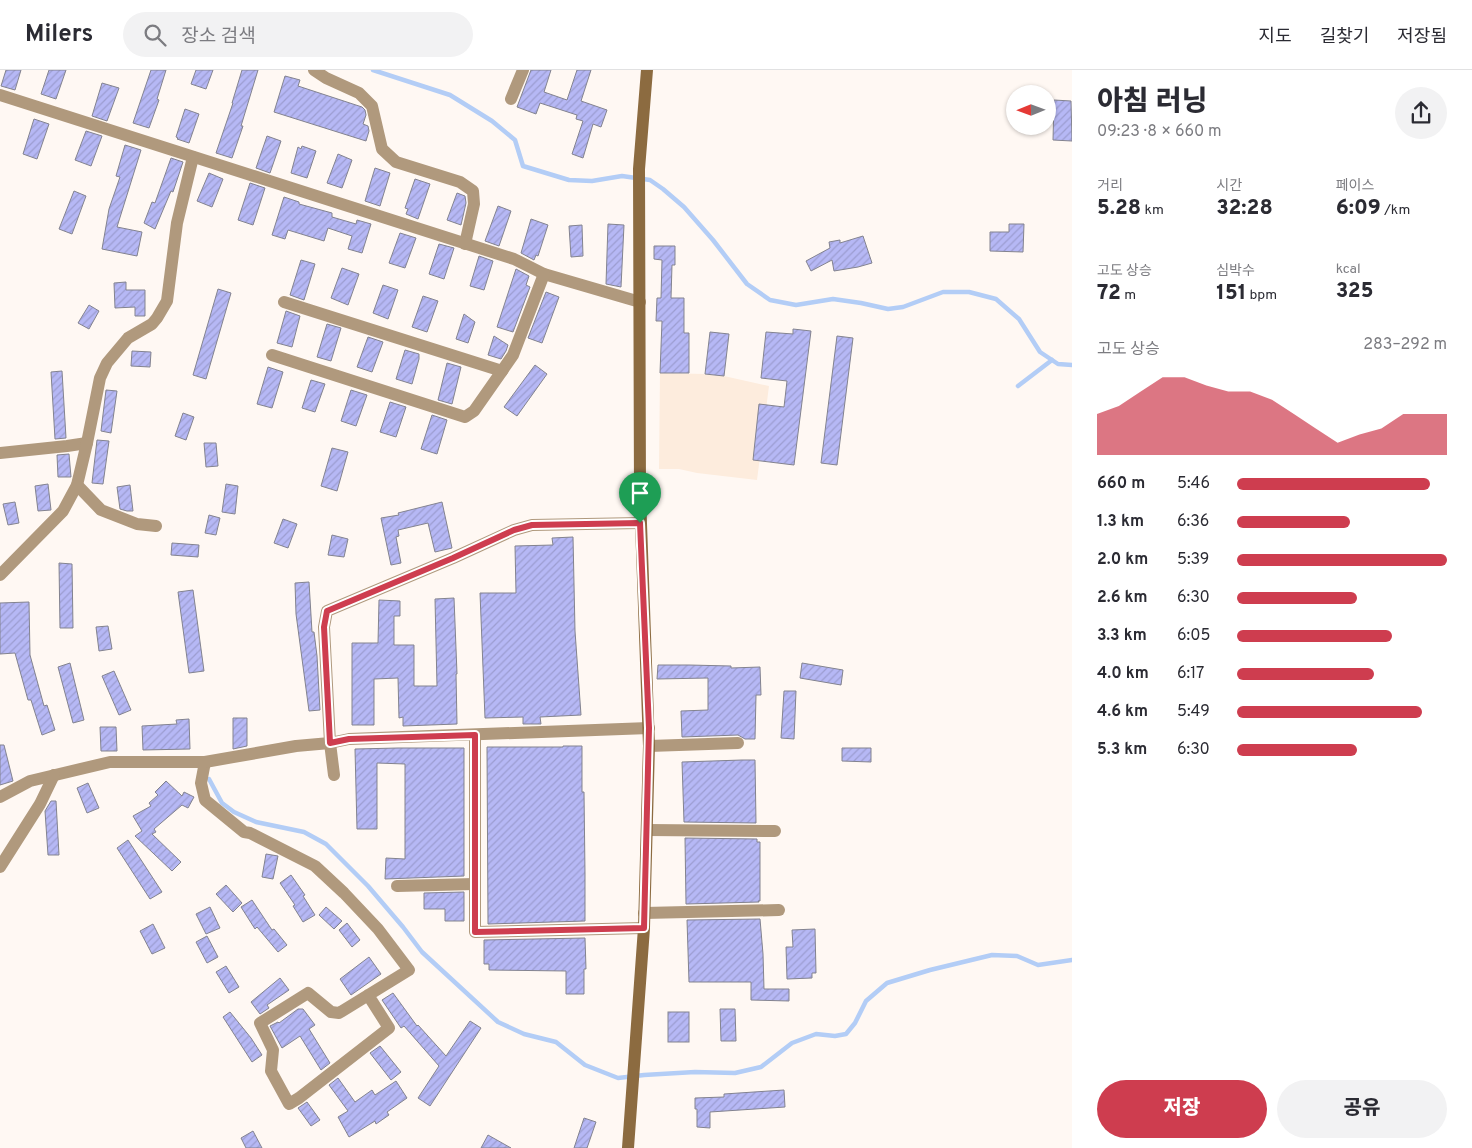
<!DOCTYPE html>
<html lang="ko">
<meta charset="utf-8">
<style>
body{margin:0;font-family:Overpass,"Noto Sans KR",sans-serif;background:#f2f2f3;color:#2b2b33;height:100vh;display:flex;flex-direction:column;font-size:19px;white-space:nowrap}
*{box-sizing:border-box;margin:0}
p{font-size:16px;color:#7c7c81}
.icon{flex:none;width:28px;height:28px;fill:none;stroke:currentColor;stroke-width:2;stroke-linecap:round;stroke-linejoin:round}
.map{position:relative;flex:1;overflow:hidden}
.details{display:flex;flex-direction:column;background:#fff;width:400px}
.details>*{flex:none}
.needle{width:32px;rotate:269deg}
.fabs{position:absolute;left:1006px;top:15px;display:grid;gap:10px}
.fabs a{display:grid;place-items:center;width:50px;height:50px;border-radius:50%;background:#fff;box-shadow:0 1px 4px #0004;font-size:25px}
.pin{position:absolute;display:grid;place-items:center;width:42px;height:42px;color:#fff;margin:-51px -21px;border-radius:50% 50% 50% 0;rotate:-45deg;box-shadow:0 0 5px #0007}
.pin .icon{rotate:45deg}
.round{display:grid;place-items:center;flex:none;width:52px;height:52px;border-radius:26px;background:#f2f2f3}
.overview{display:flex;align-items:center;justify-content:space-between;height:85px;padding:0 25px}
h1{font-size:28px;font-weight:800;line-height:38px}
.metrics{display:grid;grid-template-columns:repeat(3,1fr);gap:8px;height:85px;padding:5px 25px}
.metrics div{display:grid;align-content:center}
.metrics b{font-size:21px;font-weight:800}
.metrics small{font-size:14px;font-weight:400}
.metrics p{font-size:14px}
.chart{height:140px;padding:10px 25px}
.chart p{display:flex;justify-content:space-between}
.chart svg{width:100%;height:90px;margin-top:5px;fill:#ce3d4f;opacity:.7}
.button{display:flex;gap:10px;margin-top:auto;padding:10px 25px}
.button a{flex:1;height:58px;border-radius:30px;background:#ce3d4f;color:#fff;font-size:20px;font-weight:800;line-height:58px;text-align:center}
.button a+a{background:#f2f2f3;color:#2b2b33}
ul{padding:0 25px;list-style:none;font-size:16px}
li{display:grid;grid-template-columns:80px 60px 1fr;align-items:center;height:38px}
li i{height:12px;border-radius:6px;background:#ce3d4f}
header{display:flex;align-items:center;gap:30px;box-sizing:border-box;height:70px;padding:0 25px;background:#fff;border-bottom:1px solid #e1e1e2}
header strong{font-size:24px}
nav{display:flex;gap:28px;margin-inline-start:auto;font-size:18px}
.search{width:350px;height:45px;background:#f2f2f3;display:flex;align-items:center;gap:12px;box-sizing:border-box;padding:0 18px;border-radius:28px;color:#7c7c81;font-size:19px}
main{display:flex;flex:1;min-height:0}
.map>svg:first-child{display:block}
.built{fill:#fdecdd}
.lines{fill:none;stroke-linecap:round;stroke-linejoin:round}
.stream{stroke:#b3cdf6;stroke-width:4.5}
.building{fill:url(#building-hatch);stroke:#83838f}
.street{stroke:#b0997d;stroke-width:12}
.secondary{stroke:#8c6b40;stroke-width:12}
.route-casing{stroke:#fff;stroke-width:10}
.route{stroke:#ce3d4f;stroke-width:6}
</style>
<header>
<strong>Milers</strong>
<div class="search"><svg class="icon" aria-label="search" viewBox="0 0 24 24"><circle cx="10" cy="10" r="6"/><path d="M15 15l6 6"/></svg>장소 검색</div>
<nav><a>지도</a><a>길찾기</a><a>저장됨</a></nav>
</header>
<main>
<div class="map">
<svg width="1072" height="1078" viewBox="0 0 1072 1078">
<defs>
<pattern id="building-hatch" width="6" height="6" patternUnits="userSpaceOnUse" patternTransform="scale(1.25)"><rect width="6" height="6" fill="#b6b8f5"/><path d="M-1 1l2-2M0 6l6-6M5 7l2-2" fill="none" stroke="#9c9dd1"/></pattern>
</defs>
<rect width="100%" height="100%" fill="#fff8f3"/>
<!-- built -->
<polygon class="built" points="660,303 705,304 724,306 769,316 757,410 697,403 679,399 659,399"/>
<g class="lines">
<!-- stream -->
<g class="stream">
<polyline points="373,0 450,25 492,51 515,70 523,96 569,110 592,111 622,106 650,110 663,119 684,137 713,170 747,214 770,230 796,235 833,229 861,233 888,239 903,237 943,222 969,222 996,229 1019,249 1040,282 1058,294 1072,295"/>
<polyline points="1018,316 1052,290"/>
<polyline points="209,709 222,733 234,742 256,752 304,762 326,774 368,816 403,857 422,882 498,952 524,964 556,972 585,995 618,1008 644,1005 695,1002 735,1003 761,997 792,973 816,964 835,966 846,964 855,953 866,931 887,913 930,900 992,885 1017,886 1038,895 1072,890"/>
</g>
</g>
<!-- building -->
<g class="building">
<polygon points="6,0 21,0 15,20 1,16"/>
<polygon points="49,0 66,0 56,29 41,24"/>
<polygon points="151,0 166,0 157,29 159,30 149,58 133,53"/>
<polygon points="196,0 213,0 206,19 191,14"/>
<polygon points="242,0 258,0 241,56 243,56 232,88 216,83 233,33 232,33"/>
<polygon points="531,0 551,0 544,22 567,30 577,0 591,0 581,31 607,40 601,57 593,54 583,88 572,84 583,51 576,49 577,45 540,33 536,44 517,37"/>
<polygon points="285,6 300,10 298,16 362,37 365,40 366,45 363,54 368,56 369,61 366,71 274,42"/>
<polygon points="102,13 119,18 107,51 92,46"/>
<polygon points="1054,30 1071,31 1072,71 1053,70"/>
<polygon points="185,39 199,44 189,73 177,69 178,68 176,67"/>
<polygon points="34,49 49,54 37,89 23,84"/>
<polygon points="86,61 102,66 91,96 75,90"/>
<polygon points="267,66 281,71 270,103 256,98"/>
<polygon points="125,75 141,80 117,157 142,162 137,186 102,179 109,139 120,107 116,106"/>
<polygon points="302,76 316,81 307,108 291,103 298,77 301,79"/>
<polygon points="338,84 352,90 342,118 327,113"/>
<polygon points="171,88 183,92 173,122 171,121 155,159 144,153 152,132 155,133"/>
<polygon points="375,98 390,103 380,136 365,131"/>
<polygon points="209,103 223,109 212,137 197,131"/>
<polygon points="415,109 430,114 418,149 406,144 408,139 405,138"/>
<polygon points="250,113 265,118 253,155 238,150"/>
<polygon points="74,121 86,126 72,164 59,159"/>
<polygon points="457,123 465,126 466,133 461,155 447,150"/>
<polygon points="284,127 299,132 299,134 332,143 332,147 356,154 357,150 371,154 362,183 348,179 352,166 328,158 324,171 288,160 285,169 272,165"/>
<polygon points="498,136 511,141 499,176 485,171"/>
<polygon points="531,149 548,155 538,186 536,185 534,190 521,183"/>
<polygon points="608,154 624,155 621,217 606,214"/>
<polygon points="1009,154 1024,154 1023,182 990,181 990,162 1009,162"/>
<polygon points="582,155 583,186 571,187 569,156"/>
<polygon points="400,163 416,168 405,198 389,193"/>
<polygon points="863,166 872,193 858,197 834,201 832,190 811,201 806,191 830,178 829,172 840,170 840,173"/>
<polygon points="439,174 454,178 444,209 429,204"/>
<polygon points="654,176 675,176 675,195 672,195 671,228 684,228 684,263 689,263 689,303 660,303 662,251 656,251 657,228 661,228 662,190 654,189"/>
<polygon points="479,186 493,191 484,220 470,216"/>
<polygon points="301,190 315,194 304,230 290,225"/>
<polygon points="342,198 359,204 348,235 331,228"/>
<polygon points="516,199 529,206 526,215 530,217 513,262 497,257"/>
<polygon points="126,212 126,220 145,220 145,246 135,246 135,237 115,238 114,213"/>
<polygon points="383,215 398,220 388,249 373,243"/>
<polygon points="218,219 231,223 206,309 193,305"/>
<polygon points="546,222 559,227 542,273 528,268"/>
<polygon points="423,226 438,231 427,262 412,257"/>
<polygon points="89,235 99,241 89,259 78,253"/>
<polygon points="286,241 300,246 292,277 277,273"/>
<polygon points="464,244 475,252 468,273 456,269"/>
<polygon points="327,254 341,258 331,291 317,287"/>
<polygon points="793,259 811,261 794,395 753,390 759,334 784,337 787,311 761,308 766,262 793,264"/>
<polygon points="710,262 729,264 724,306 705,304"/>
<polygon points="494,266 508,275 506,281 501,289 488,285"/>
<polygon points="837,266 853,268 837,395 821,393"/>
<polygon points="368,267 383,272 372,302 357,297"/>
<polygon points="405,280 419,284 419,289 412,314 396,309"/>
<polygon points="132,281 151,282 150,297 131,296"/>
<polygon points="447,293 461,297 452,334 438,330"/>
<polygon points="535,295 547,304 517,346 504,337"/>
<polygon points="268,297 283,302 272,338 257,334"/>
<polygon points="62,301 66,368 55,369 51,302"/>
<polygon points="311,310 325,314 315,342 302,338"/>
<polygon points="106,320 117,321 111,363 101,361"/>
<polygon points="351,320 367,325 356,356 341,351"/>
<polygon points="390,332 406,337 396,367 380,362"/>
<polygon points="183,343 194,347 186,370 175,366"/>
<polygon points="432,345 447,350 437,384 421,379"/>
<polygon points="97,370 109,371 103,414 92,413"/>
<polygon points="204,373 216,373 218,396 206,397"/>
<polygon points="332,378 348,382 337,421 321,416"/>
<polygon points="69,384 71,407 58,407 57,385"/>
<polygon points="48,414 51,440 38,441 35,416"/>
<polygon points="226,414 238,416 235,444 222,442"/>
<polygon points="130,415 133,441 127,441 120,439 117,417"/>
<polygon points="15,432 19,453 8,455 3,434"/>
<polygon points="442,432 452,478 435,482 428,453 398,460 399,466 396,467 401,493 391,495 381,448 399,445 398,443"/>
<polygon points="209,445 220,448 216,465 205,463"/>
<polygon points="283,449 297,454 288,478 274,473"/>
<polygon points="332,465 348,469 344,487 328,485"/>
<polygon points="573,467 575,561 581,645 540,647 541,654 523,654 523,647 485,648 480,523 516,523 515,476 553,475 552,468"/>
<polygon points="172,473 199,475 198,487 171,485"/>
<polygon points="59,493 72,494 73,558 60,558"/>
<polygon points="309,512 312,562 314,562 317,586 320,640 309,641 296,544 295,513"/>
<polygon points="193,520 204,601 189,603 178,522"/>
<polygon points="454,528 457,604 456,604 457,654 403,656 403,647 399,648 398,608 374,609 374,655 352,655 352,573 378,573 379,530 400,531 400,546 394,546 394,575 414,575 414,616 437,616 435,529"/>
<polygon points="29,532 30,585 44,636 47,635 55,660 42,665 31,630 28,630 15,583 0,584 0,533"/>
<polygon points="108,556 112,579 99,581 96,557"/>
<polygon points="70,593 84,650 73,653 58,597"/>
<polygon points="802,593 843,600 841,615 800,608"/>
<polygon points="658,595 689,595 731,596 731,598 760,597 761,625 756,625 755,669 745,669 738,665 682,667 681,641 708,640 708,608 657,609"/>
<polygon points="114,601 131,640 119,645 102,606"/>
<polygon points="784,621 796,621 794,669 781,668"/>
<polygon points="233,648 247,648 247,676 233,679"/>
<polygon points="189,649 190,679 143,680 142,656 177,654 176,650"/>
<polygon points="100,657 116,657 117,681 101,681"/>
<polygon points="0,675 4,675 13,711 0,715"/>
<polygon points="563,676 582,676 582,722 584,722 585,804 585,851 488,854 487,677 563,677"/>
<polygon points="398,678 464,678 464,806 385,809 386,788 405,789 405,694 377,693 377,759 357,759 355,679"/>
<polygon points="842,678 871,678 871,692 842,691"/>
<polygon points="742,690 755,690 756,753 684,752 682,692"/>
<polygon points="166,711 182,726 184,722 194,727 188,738 182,735 154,759 156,762 152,764 181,792 172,801 135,766 142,761 133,746 151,736 149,733 158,725 155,722"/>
<polygon points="88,713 99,738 87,743 77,718"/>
<polygon points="51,731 56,731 59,785 48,785 45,741"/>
<polygon points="685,768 757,769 757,772 760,772 760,831 758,831 759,832 686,834"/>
<polygon points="128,770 162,822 150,829 117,778"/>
<polygon points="266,784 278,786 273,809 262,807"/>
<polygon points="291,805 305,825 303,826 315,845 303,852 293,836 295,835 280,813"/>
<polygon points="226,815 242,833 233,842 216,824"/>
<polygon points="464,822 464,851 445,851 445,839 424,839 424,823"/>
<polygon points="252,830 272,860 274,859 287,875 278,882 257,857 255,859 241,837"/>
<polygon points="210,837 220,858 206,864 196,844"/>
<polygon points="326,837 342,851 334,859 319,845"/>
<polygon points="760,849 763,884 764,919 789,919 789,931 751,930 751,912 689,912 687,850"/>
<polygon points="347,853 360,870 352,877 339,860"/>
<polygon points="153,854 165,878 152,884 140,861"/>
<polygon points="815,859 816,903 812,903 812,908 787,909 786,877 793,877 792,860"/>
<polygon points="207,866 218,887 207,893 196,872"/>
<polygon points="585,868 586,899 584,899 584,924 566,924 566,901 489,900 489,894 484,894 484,870"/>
<polygon points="369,887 381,904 351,925 340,909"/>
<polygon points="226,896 239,917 229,923 216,902"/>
<polygon points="280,908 289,920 267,935 269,938 260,944 251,932"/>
<polygon points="393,923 417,956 418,955 446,986 470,951 481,958 430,1036 418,1028 439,996 404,956 401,958 382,930"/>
<polygon points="298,939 303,939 315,955 309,959 330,993 321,1000 300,966 282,978 270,956 278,952 279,953"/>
<polygon points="720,939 735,939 736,971 721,971"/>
<polygon points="230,942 251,968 262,985 252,992 223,947"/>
<rect x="668" y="942" width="21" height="30"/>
<polygon points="380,976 401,1002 391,1010 370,983"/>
<polygon points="338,1008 355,1032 372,1020 375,1025 396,1011 407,1028 387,1042 389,1045 376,1054 375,1051 349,1067 338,1047 348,1041 329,1015"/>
<polygon points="784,1020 785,1037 710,1042 710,1058 697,1057 697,1039 695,1039 695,1028 724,1027 724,1024"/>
<polygon points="307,1032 320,1050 311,1056 298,1038"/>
<polygon points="584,1048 596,1052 587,1078 574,1078"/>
<polygon points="253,1061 262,1078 246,1078 241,1068"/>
<polygon points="488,1065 511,1078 481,1078"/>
</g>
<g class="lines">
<!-- street -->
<g class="street">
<polyline points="314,0 326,8 359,23 372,36 382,79 396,92 460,112 473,121 474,134 465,174"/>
<polyline points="0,25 514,189 544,204 640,232"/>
<polyline points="511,29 523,0"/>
<polyline points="284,232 502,301 513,285 544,204"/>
<polyline points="272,285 465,347 474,341 502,301"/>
<polyline points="0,383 67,376 87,373"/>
<polyline points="77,415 101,440 137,454 156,456"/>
<polyline points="0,505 63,441 77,415 87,373 100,308 107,293 128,268 152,254 157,248 167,231 177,153 193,87"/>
<polyline points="475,665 475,862 644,858"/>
<polyline points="649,676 738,673"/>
<polyline points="205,692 201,713 205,730 244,762 250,763 315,796 344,823 378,859 409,900 339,943 331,942 308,923 260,953 273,980 271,1001 289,1034 299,1028 389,958 368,925"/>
<polyline points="334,705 330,673 324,557 327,541 453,488 514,460 532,455 640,453"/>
<polyline points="0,727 30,711 110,692 205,692 296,676 330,673 349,669 649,658"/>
<polyline points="647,760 775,761"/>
<polyline points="0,797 40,734 54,705"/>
<polyline points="397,816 474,814"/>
<polyline points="644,843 779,840"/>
</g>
<!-- secondary -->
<polyline class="secondary" points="628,1078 644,858 649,676 640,426 639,99 647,0"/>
</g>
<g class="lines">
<!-- route casing -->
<g class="route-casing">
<polygon id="route" points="640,453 649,658 644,858 475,862 475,665 349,669 330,673 324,557 327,541 453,488 514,460 532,455"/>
</g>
<!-- route -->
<use href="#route" class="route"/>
</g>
</svg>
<div class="fabs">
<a><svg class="needle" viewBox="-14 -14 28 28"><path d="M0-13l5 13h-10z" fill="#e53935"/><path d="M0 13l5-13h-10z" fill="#7c7c81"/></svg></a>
</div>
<div class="pin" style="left:640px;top:453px;background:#1e9e55"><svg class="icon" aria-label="arrive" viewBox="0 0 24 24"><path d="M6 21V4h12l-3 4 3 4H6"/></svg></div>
</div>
<section class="details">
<div class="overview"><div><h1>아침 러닝</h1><p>09:23 · 8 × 660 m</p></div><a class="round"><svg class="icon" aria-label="share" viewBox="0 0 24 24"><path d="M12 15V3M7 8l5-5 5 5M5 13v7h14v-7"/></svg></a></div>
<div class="metrics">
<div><p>거리</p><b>5.28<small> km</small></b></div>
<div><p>시간</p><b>32:28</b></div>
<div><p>페이스</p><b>6:09<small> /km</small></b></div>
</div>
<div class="metrics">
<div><p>고도 상승</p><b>72<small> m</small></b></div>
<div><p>심박수</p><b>151<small> bpm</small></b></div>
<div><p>kcal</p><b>325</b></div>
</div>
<div class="chart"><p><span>고도 상승</span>283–292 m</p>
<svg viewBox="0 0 160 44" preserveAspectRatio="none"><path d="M0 44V24L10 20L20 13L30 6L40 6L50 10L60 13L70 13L80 17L90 24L100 31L110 38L120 34L130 31L140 24L150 24L160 24V44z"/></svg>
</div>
<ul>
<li><b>660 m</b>5:46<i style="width:92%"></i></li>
<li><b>1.3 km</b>6:36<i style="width:54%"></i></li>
<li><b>2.0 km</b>5:39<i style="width:100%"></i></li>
<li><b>2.6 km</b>6:30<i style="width:57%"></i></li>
<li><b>3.3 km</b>6:05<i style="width:74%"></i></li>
<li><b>4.0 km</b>6:17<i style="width:65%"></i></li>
<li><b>4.6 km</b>5:49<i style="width:88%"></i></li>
<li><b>5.3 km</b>6:30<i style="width:57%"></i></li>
</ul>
<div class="button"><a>저장</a><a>공유</a></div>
</section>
</main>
